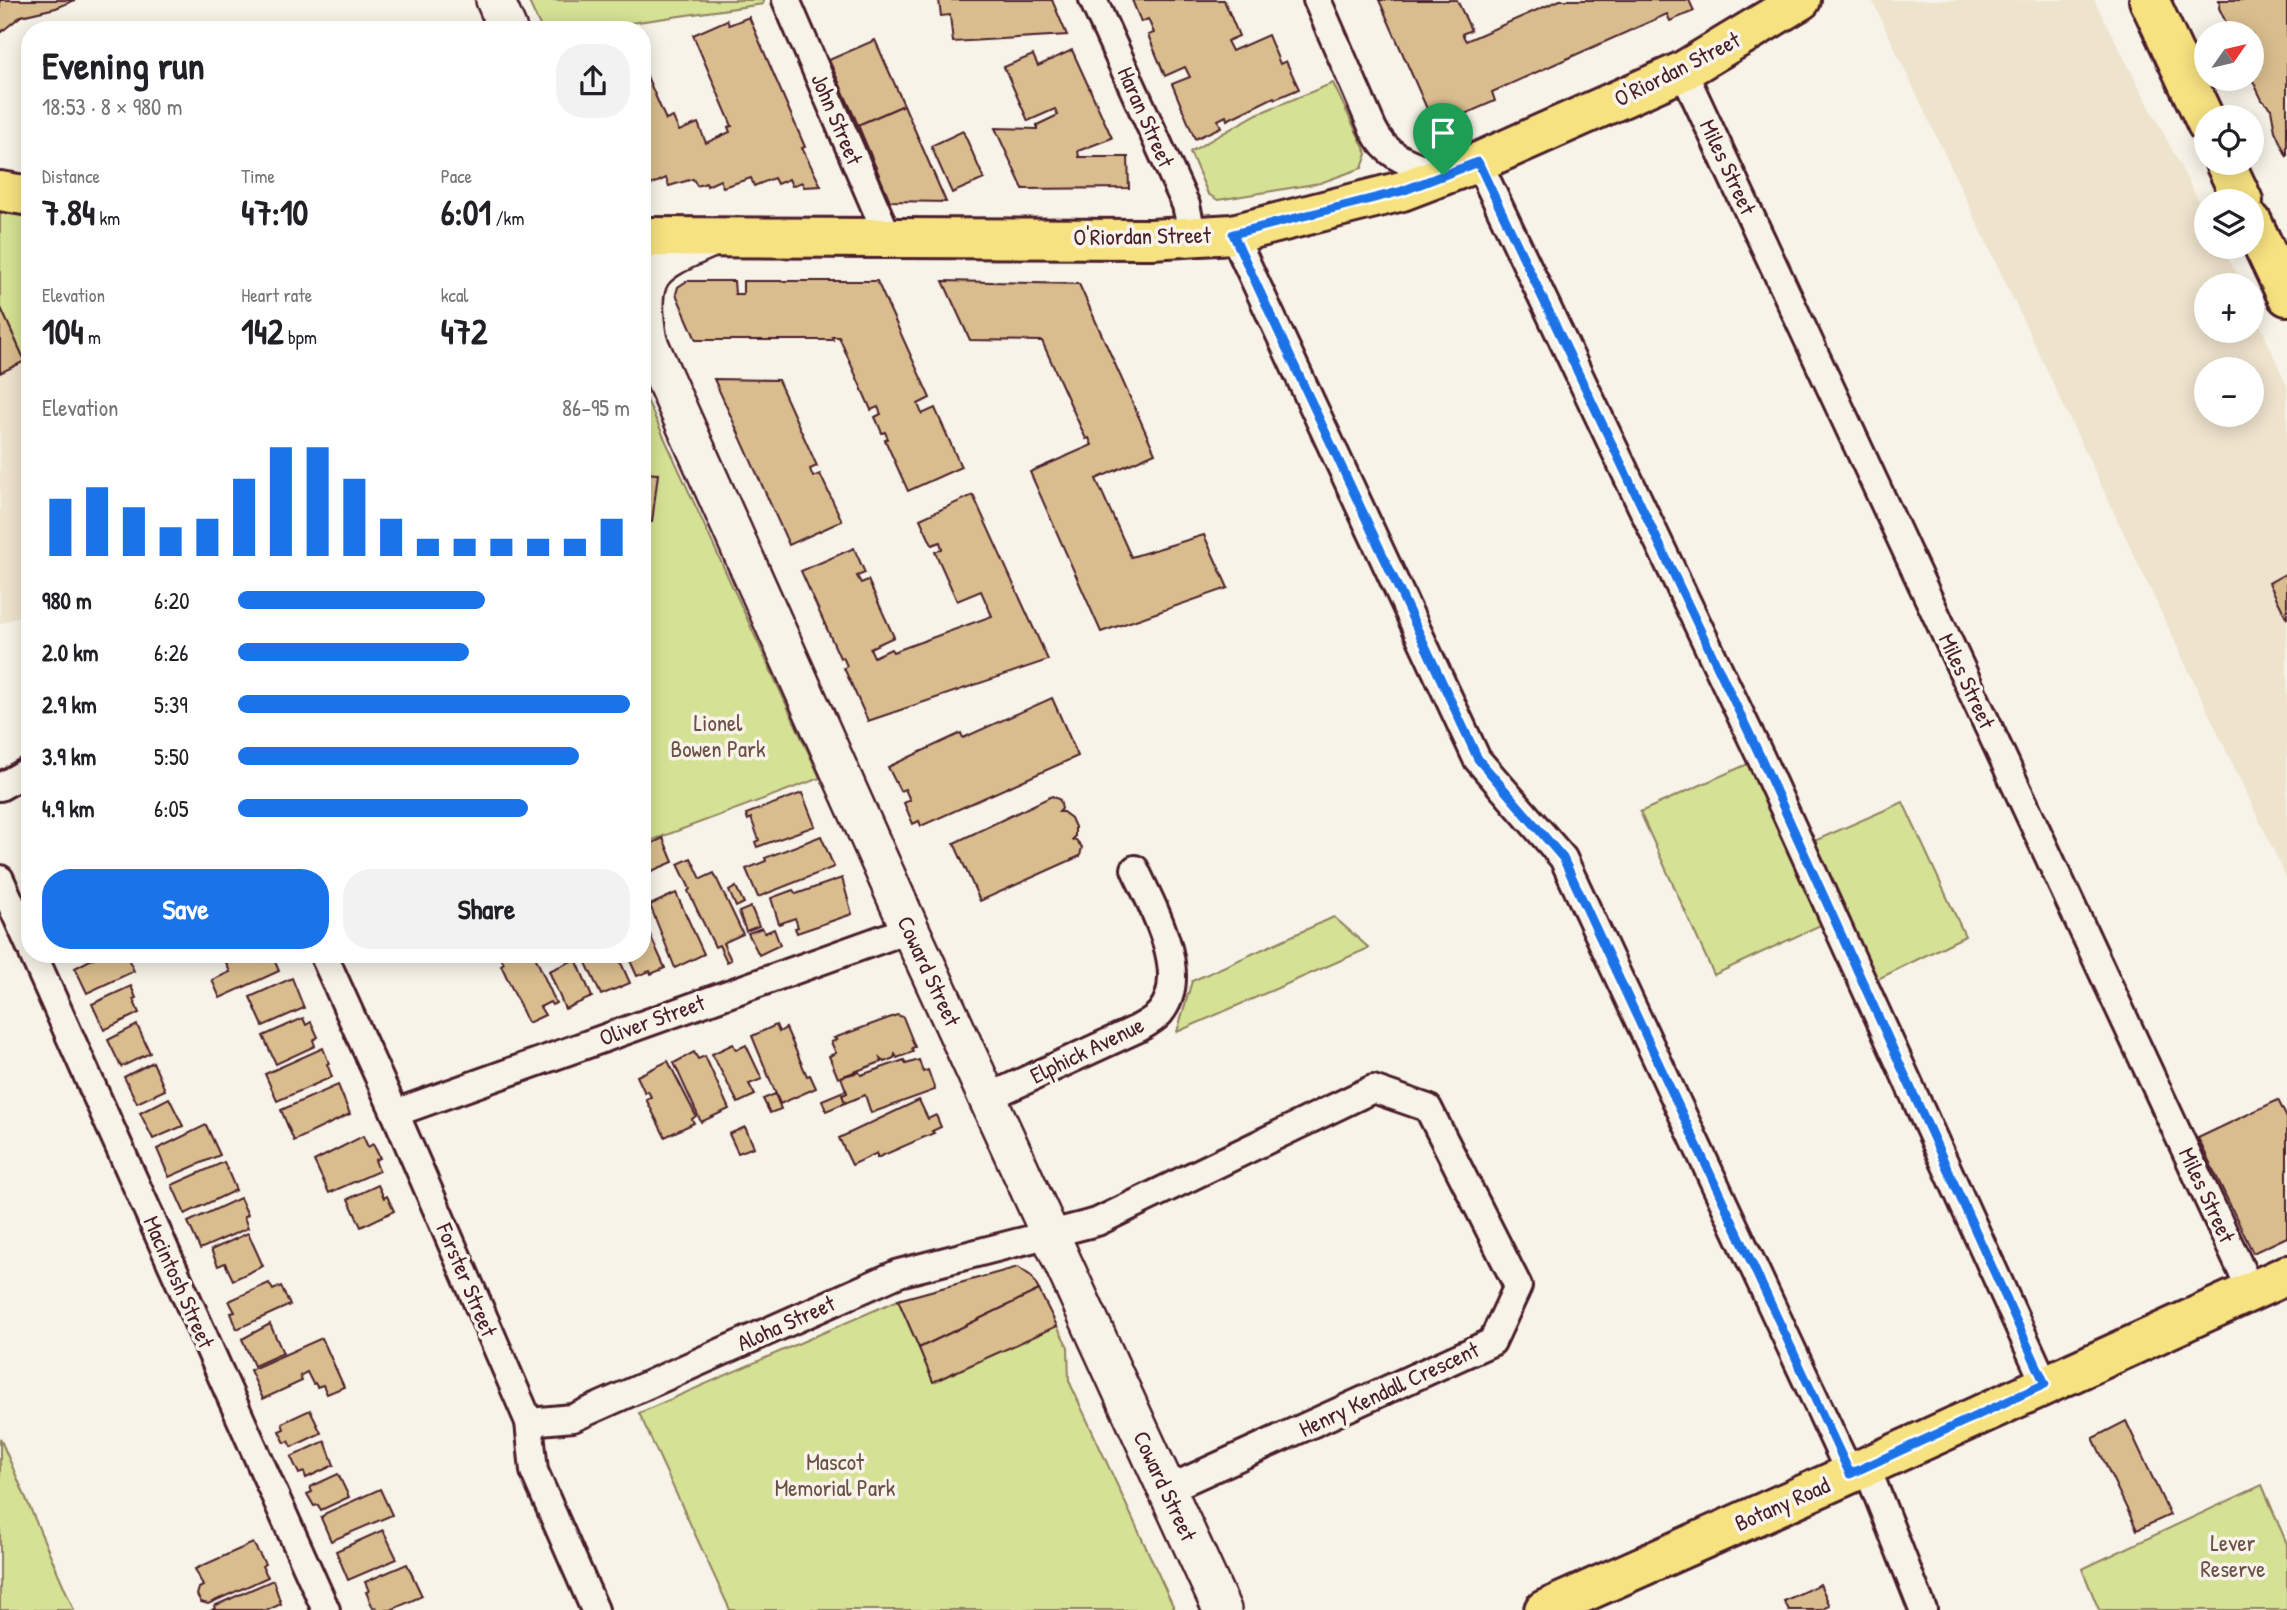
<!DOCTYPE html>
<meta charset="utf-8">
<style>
body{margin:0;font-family:"Patrick Hand",sans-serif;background:#f2f2f2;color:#202124;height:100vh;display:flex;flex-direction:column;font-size:26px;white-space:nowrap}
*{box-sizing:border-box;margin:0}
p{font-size:23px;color:#757577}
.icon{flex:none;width:38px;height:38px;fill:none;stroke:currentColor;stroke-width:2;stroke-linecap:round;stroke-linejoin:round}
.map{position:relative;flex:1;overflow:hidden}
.panel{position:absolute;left:21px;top:21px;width:630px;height:942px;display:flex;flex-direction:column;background:#fff;border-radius:28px;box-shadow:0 4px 18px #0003}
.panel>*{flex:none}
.needle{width:46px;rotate:56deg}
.controls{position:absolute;left:2194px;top:21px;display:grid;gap:14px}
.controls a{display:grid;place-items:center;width:70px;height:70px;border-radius:50%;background:#fff;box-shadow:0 4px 18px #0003;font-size:35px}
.pin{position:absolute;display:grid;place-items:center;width:60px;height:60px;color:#fff;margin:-72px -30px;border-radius:50% 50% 50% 0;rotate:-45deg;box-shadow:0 0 7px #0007}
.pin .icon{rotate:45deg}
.round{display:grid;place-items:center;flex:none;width:74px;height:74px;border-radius:28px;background:#f2f2f2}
.head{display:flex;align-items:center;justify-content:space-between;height:119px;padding:0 21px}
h1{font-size:38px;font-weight:700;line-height:52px}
.figures{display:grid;grid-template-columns:repeat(3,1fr);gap:10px;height:119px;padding:7px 21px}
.figures div{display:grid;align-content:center}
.figures b{font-size:35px;font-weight:700}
.figures small{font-size:19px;font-weight:400}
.figures p{font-size:19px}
.chart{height:196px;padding:14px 21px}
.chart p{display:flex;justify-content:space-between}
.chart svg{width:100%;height:126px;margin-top:7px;stroke:#1a73e8;stroke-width:6}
.action{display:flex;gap:14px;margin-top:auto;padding:14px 21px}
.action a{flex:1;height:80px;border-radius:28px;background:#1a73e8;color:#fff;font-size:28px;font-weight:700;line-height:80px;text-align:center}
.action a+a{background:#f2f2f2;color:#202124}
ul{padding:0 21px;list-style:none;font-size:23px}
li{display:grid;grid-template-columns:112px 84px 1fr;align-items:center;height:52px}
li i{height:18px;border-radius:9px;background:#1a73e8}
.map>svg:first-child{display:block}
.built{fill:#eee3cd;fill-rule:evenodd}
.green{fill:#d5e194;stroke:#908060;stroke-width:2}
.building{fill:#d9bd8e;stroke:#4a1f2b;stroke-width:2}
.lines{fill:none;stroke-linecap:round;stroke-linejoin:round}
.street-casing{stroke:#4a1f2b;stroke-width:32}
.secondary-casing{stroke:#4a1f2b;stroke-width:42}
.primary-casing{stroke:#4a1f2b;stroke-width:44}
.street{stroke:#f7f3e8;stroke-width:26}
.secondary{stroke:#f7f3e8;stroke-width:37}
.primary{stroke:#f7e281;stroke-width:38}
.route-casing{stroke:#fff;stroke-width:14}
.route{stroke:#1a73e8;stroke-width:9}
.labels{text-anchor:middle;stroke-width:7;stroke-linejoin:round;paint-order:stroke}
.street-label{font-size:23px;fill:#4a1f2b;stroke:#f7f3e8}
.park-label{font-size:23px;fill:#6d5045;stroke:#f7f3e8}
</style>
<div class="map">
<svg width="2287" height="1610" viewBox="0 0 2287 1610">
<rect width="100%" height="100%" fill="#f7f3e8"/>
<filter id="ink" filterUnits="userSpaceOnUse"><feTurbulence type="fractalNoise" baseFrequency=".0143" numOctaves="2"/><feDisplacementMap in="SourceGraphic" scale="14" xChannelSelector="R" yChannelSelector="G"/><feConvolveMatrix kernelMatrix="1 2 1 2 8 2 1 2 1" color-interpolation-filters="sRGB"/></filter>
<g filter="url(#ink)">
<!-- built -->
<g class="built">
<path d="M1872,0h222l113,217v30h15l21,38h-36v46h45v-25l35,80v493zM2207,369h45v46h-45z"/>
<polygon points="0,306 25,361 30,362 30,612 0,624"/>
</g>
<!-- green -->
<g class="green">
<polygon points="528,0 764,0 763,4 582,30 542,30"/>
<polygon points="1333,83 1367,154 1362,168 1320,183 1218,200 1208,194 1190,152 1257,114"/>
<polygon points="0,206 30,208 30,362 25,361 0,306"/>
<polygon points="642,389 820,778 642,844"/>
<polygon points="1761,758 1801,847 1903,802 1965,936 1864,986 1833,919 1714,975 1640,812"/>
<polygon points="1334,917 1369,948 1177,1032 1192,981"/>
<polygon points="898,1300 934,1382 1057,1326 1068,1347 1069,1381 1175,1610 730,1610 639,1413"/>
<polygon points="0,1438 74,1610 0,1610"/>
<polygon points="2262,1485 2287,1544 2287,1610 2099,1610 2082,1569"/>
</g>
<!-- building -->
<g class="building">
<polygon points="0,0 75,0 56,8 21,16 0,33"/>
<polygon points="939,0 1052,0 1067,35 953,42 950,15 941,16"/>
<polygon points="1132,0 1224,0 1239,36 1227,41 1232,51 1268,35 1280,64 1286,61 1299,89 1275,99 1274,97 1227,120 1226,116 1218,120 1221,127 1195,139 1172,84 1190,77 1185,67 1165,76 1148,35 1154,33 1148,19 1141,22"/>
<polygon points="1379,0 1457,0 1471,30 1462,34 1466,41 1560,0 1689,0 1694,11 1670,21 1667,14 1492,92 1495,101 1435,127"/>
<polygon points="2217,0 2287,0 2287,157 2275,131 2271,109 2262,100 2252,79 2252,33 2231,33 2219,8 2220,1"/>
<polygon points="749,17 805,147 802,148 821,186 804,187 802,182 792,186 789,179 777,184 774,178 754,186 751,178 723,187 720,180 707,186 706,183 697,186 693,179 669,186 666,178 642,189 642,65 666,120 673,117 679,131 698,123 706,143 730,132 728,127 732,126 693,35 727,20 729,25"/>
<polygon points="875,40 904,105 858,125 829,60"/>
<polygon points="1072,50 1112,138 1078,151 1079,157 1128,157 1129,188 1023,189 995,128 1037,129 1037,125 1058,115 1055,109 1028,121 1004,67 1033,55 1038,66"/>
<polygon points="904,105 946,202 890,201 858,125"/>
<polygon points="963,131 984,179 952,193 931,146"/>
<polygon points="687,281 734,281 735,294 743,294 743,281 877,281 930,398 918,404 922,414 935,408 961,467 908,491 885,440 888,439 885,432 882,433 875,417 881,414 878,407 871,410 839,337 832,337 833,340 696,340 676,294 678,287"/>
<polygon points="943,281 1079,284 1155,453 1096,479 1131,557 1204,535 1228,588 1101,632 1030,472 1092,445 1089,438 1086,439 1042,341 970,340"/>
<polygon points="0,306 25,361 0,373"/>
<polygon points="714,379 778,380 817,466 810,469 813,477 820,474 842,521 789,545"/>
<polygon points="642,473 658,474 652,522 642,521"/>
<polygon points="973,495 1048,660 868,721 844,668 847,666 843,657 840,658 801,571 854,548 865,573 857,576 861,583 868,580 894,637 870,648 874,657 891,649 893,652 992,616 981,591 957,601 935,552 942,549 940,542 932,545 920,519"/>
<polygon points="2287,573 2287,619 2269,583"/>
<polygon points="1052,698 1078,756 921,826 919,821 913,824 904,803 910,800 905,789 900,791 888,767 961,733 963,738"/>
<polygon points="802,793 815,826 757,847 755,842 759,840 751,818 748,820 746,814"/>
<polygon points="1052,796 1060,800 1062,809 1059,812 1063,812 1071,818 1075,827 1075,837 1072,840 1076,840 1082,847 1080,856 980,901 954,843"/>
<polygon points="821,836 834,867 758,897 746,869 766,861 765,858"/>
<polygon points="663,838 673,862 642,875 642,848"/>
<polygon points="691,858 701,879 714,873 743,934 723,943 731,960 727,962 719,945 715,947 688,891 690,889 678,864"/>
<polygon points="842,878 852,914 797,933 795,928 798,927 795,918 779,924 771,898 793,890 796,894"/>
<polygon points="736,887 744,903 736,907 729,891"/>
<polygon points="676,893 704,954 675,968 650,905"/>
<polygon points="751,907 759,926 746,931 739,912"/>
<polygon points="642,917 665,968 651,974 650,971 637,976 627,954 642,954"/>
<polygon points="762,928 765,933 774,929 780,945 759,955 748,933"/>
<polygon points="101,954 126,954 134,971 87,993 75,968"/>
<polygon points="237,954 255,954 260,962 273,957 279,971 220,998 212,980 230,972 225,960"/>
<polygon points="499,954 534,954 556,1003 552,1005 550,1002 540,1007 545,1015 528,1023 501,965 504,963"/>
<polygon points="582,954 617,954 630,983 601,995"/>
<polygon points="576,959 592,997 565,1009 549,971"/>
<polygon points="292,978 304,1008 263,1026 250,997"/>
<polygon points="131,986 136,998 133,999 139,1013 104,1030 92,1004"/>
<polygon points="897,1015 903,1017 915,1047 912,1048 913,1052 897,1058 895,1054 894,1058 884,1062 880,1058 881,1062 838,1078 829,1056 836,1053 831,1042 837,1040 834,1038"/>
<polygon points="303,1018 306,1025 311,1022 318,1037 313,1040 315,1046 276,1064 263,1036"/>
<polygon points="137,1025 150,1053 121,1067 108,1040"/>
<polygon points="776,1025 779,1032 786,1028 807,1076 810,1075 816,1088 780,1104 752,1036"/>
<polygon points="733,1044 736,1050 746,1045 762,1079 749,1084 755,1095 738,1103 712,1054"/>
<polygon points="323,1048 329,1063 327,1064 332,1077 277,1101 265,1074"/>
<polygon points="694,1052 698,1059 705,1056 729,1109 701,1122 674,1063"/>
<polygon points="904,1060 906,1064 919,1060 923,1072 928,1070 935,1090 871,1113 865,1095 845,1103 842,1095 847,1093 841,1077 859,1072 861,1075"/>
<polygon points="668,1061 696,1116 692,1119 694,1123 665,1137 646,1099 651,1097 648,1091 645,1093 637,1076"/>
<polygon points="153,1062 165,1090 137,1103 124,1077"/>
<polygon points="338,1085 350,1114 294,1141 281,1110"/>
<polygon points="846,1090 847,1093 842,1095 845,1103 826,1111 822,1100"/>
<polygon points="775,1094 781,1109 770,1113 763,1099"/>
<polygon points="169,1098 183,1126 153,1139 140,1113"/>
<polygon points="919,1100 928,1119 936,1115 941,1127 932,1131 934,1133 877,1158 877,1153 852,1165 839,1138"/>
<polygon points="2278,1100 2287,1118 2287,1237 2253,1253 2198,1138"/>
<polygon points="206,1125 220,1155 169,1177 157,1149"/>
<polygon points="745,1127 754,1147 738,1153 729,1134"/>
<polygon points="363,1136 368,1147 373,1144 380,1158 375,1160 379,1171 329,1193 314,1161"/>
<polygon points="224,1162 236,1190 185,1214 172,1185"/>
<polygon points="378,1185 384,1198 387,1196 394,1211 361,1227 348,1199"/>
<polygon points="240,1198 248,1215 244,1217 248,1228 200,1249 188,1222"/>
<polygon points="248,1233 263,1266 233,1280 225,1263 218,1266 211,1250"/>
<polygon points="1018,1267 1031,1276 1039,1290 919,1348 898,1300"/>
<polygon points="269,1283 273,1290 281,1286 290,1305 237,1329 231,1313 235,1312 229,1301"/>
<polygon points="1039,1290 1057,1326 933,1382 919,1348"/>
<polygon points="270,1324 283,1353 254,1366 242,1339"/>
<polygon points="322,1338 344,1387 327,1394 323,1385 317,1387 315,1383 313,1384 307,1372 300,1376 302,1381 263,1399 250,1370"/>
<polygon points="310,1410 321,1433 292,1447 289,1441 285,1443 279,1431 284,1429 282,1423"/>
<polygon points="2126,1421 2170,1515 2137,1530 2093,1438"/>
<polygon points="325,1441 334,1465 306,1478 304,1472 299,1474 291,1457"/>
<polygon points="338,1474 349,1497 321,1510 318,1505 314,1506 307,1494 312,1492 310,1487"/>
<polygon points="380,1489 392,1515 331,1541 321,1518 326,1513"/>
<polygon points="383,1530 397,1559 348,1580 336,1551"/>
<polygon points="253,1543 265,1564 262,1566 268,1577 208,1604 201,1602 197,1595 199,1588 203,1586 195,1569"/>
<polygon points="407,1564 422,1596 391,1610 378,1610 376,1607 373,1608 366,1592 369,1591 365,1582"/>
<polygon points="273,1580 281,1604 268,1610 212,1610 215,1608 214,1606"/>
<polygon points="1820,1584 1830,1606 1821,1610 1789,1610 1784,1601"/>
</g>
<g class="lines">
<!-- street casing -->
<g class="street-casing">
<g id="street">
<polyline points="786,0 888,237"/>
<polyline points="1093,0 1186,205 1193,237"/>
<path d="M1317,0l56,129c15,31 40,35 70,46"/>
<polyline points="1683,71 2251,1291"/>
<polyline points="1478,162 1761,758 2045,1384"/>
<polyline points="1233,234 1477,759 1563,858 1850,1474"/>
<polyline points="0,787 30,770"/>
<polyline points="0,879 30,946"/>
<polyline points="33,954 326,1610"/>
<polyline points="323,954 395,1113 529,1422 534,1471 595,1610"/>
<path d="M987,1098l150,-69c7,-4 17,-9 23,-16 32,-38 -8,-107 -25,-144"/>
<polyline points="395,1113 910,929"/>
<polyline points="529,1422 573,1418 899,1273 1097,1222 1373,1089 1428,1108 1518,1286 1492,1342 1168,1489"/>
<polyline points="1874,1486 1923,1610"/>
</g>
</g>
<!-- secondary casing -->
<g class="secondary-casing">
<g id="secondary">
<polyline points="495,0 508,30"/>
<polyline points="642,328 910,929 1222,1610"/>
<path d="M648,342c-12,-72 2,-77 64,-104"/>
</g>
</g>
<!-- primary casing -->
<g class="primary-casing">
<g id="primary">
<polyline points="2149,0 2207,124"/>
<polyline points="2225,163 2243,201"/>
<polyline points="0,191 30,196"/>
<polyline points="2252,222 2287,296"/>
<polyline points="642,237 1151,239 1233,234 1402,191 1478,162 1683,71 1801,0"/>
<polyline points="1544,1610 1850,1474 2287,1275"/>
</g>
</g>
<!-- street -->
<use href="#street" class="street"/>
<!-- secondary -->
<use href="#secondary" class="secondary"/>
<!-- primary -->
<use href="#primary" class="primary"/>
</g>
</g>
<g class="lines" filter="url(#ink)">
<!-- route casing -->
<g class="route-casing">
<polygon id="route" points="1478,162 1761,758 2045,1384 1850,1474 1563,858 1478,759 1233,234 1402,191"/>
</g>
<!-- route -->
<use href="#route" class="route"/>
</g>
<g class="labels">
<!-- street labels -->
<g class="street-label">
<text transform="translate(1677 69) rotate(-27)" y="8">O'Riordan Street</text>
<text transform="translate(1146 117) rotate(66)" y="8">Haran Street</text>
<text transform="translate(837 119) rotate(67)" y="8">John Street</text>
<text transform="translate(1728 167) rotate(65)" y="8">Miles Street</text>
<text transform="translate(1142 236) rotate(-1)" y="8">O'Riordan Street</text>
<text transform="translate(1967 681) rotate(65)" y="8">Miles Street</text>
<text transform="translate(929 971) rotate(65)" y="8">Coward Street</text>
<text transform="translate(652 1020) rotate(-20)" y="8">Oliver Street</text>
<text transform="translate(1087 1050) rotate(-26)" y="8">Elphick Avenue</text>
<text transform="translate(2207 1195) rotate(65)" y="8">Miles Street</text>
<text transform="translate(467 1280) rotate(67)" y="8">Forster Street</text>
<text transform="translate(179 1282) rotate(66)" y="8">Macintosh Street</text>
<text transform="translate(786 1323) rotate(-24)" y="8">Aloha Street</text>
<text transform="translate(1389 1389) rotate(-25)" y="8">Henry Kendall Crescent</text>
<text transform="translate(1165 1486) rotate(65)" y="8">Coward Street</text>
<text transform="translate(1782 1504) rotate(-24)" y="8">Botany Road</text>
</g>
<!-- park labels -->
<g class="park-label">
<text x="718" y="731">Lionel<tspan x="718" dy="26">Bowen Park</tspan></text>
<text x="835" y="1470">Mascot<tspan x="835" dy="26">Memorial Park</tspan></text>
<text x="2233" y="1551">Lever<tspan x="2233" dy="26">Reserve</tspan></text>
</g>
</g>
</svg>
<div class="controls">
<a><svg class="needle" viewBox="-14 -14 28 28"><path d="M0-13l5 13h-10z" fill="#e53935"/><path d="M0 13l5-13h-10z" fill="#757577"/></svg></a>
<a><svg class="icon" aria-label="locate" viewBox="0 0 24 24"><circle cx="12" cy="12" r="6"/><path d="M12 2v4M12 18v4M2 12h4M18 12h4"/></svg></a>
<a><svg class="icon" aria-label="layers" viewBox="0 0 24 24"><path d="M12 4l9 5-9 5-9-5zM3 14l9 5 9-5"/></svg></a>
<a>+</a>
<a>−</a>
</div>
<div class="pin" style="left:1443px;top:175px;background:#1e9e55"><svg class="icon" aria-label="arrive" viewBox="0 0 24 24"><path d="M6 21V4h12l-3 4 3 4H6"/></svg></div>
<section class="panel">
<div class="head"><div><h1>Evening run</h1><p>18:53 · 8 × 980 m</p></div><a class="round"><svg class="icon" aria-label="share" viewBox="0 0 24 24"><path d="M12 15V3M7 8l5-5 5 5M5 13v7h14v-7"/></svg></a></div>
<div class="figures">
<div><p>Distance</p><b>7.84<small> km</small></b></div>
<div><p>Time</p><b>47:10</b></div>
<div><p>Pace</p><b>6:01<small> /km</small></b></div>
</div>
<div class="figures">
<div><p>Elevation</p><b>104<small> m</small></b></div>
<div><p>Heart rate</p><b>142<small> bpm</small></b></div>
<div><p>kcal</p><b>472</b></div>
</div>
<div class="chart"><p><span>Elevation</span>86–95 m</p>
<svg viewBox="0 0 160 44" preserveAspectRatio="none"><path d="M5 44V24M15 44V20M25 44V27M35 44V34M45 44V31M55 44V17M65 44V6M75 44V6M85 44V17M95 44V31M105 44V38M115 44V38M125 44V38M135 44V38M145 44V38M155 44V31"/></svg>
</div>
<ul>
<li><b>980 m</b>6:20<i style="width:63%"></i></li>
<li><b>2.0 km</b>6:26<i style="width:59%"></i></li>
<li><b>2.9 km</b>5:39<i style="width:100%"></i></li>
<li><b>3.9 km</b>5:50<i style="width:87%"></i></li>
<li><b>4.9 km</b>6:05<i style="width:74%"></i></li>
</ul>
<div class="action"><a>Save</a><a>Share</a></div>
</section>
</div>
